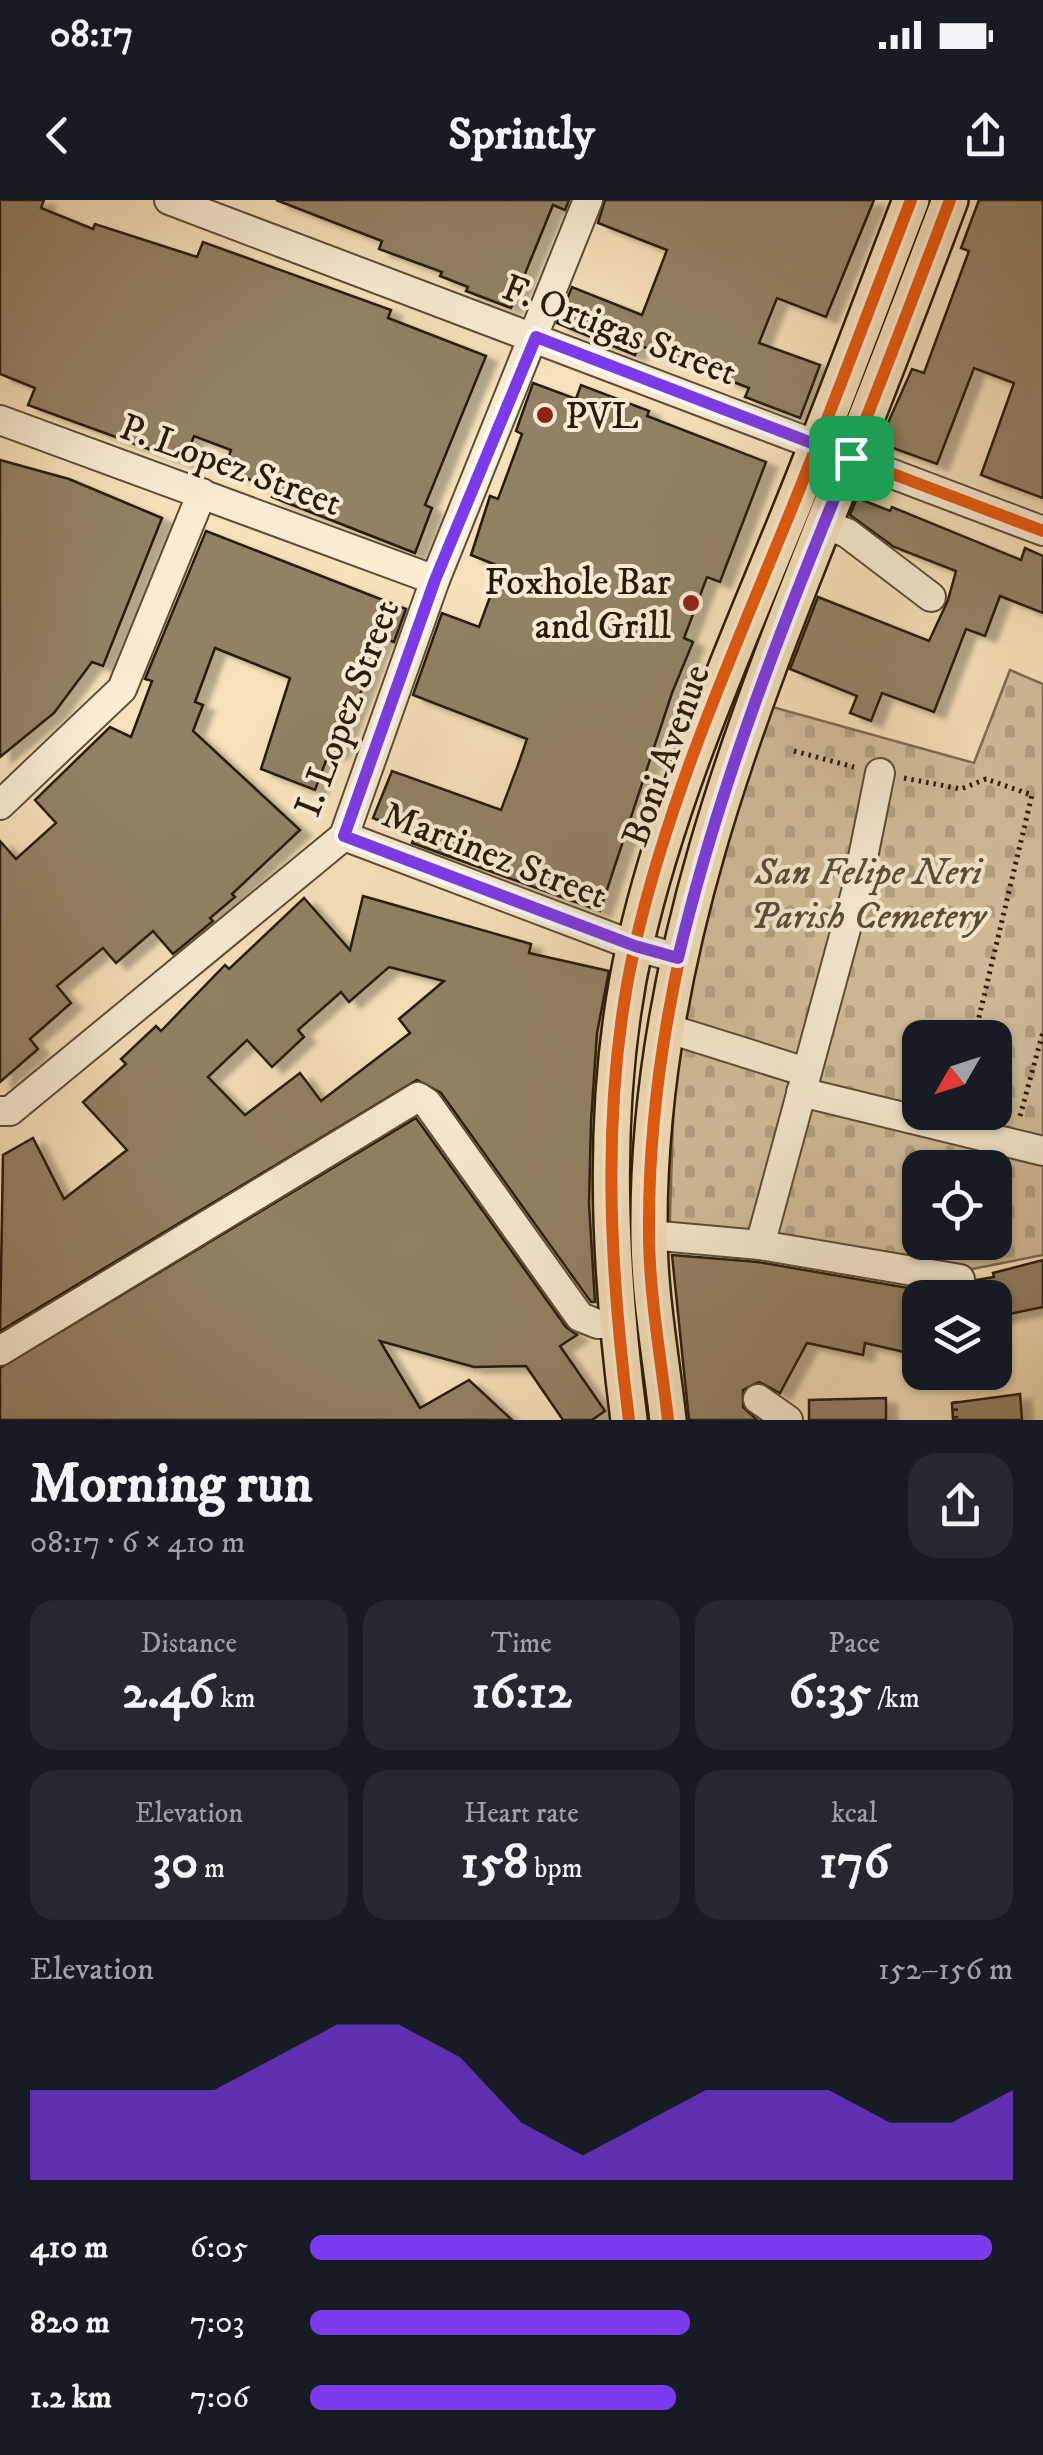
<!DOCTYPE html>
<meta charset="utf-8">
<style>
body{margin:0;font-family:"IM FELL DW Pica",serif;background:#242831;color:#f1f3f6;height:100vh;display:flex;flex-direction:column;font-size:38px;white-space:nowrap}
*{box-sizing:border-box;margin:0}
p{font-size:32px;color:#9ea1a6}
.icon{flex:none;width:55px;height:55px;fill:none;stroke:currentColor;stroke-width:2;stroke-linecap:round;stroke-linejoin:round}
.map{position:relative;height:1220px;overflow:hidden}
.drawer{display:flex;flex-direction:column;background:#171b24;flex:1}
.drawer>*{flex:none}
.needle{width:65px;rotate:231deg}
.fabs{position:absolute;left:902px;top:820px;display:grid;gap:20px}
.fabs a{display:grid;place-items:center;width:110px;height:110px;border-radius:20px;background:#171b24;box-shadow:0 2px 8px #0004;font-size:50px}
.pin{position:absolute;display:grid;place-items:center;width:85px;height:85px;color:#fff;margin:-42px;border-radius:20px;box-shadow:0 5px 15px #0006}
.round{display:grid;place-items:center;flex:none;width:105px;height:105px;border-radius:30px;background:#242831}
.head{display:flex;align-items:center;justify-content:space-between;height:170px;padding:0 30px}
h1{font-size:55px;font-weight:700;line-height:75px}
.metrics{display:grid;grid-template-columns:repeat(3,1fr);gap:15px;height:170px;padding:10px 30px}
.metrics div{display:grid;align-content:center;border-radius:25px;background:#242831;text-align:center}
.metrics b{font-size:50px;font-weight:700}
.metrics small{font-size:28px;font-weight:400}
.metrics p{font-size:28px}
.chart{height:280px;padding:20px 30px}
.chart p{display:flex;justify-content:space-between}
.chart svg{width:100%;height:180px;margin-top:10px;fill:#7c3aed;opacity:.7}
ul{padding:0 30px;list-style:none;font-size:32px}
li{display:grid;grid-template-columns:160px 120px 1fr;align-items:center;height:75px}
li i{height:25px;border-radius:12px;background:#7c3aed}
.status{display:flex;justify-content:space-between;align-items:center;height:70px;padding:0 50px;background:#171b24;direction:ltr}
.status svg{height:28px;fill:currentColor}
header{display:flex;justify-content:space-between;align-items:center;height:130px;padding:0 30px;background:#171b24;font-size:45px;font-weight:700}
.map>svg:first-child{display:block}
.cemetery{fill:url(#cemetery-stones);stroke:#7e6c52;stroke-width:2.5;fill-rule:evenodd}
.building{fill:#938165;stroke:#281a08;stroke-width:2.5;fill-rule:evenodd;filter:url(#shadow)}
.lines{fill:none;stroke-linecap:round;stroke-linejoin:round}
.minor-casing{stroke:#5c4c35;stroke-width:32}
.major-casing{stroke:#281a08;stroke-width:40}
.path{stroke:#281a08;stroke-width:5;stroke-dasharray:2.5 5;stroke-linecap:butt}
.minor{stroke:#f9ecd3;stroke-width:28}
.major{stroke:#f6e1bb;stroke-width:35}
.cycleway-casing{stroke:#f9ecd3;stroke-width:19}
.cycleway{stroke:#e8590c;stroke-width:12}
.route-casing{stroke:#fff;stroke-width:20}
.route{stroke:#7c3aed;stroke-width:12}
.poi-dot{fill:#8f2418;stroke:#f9ecd3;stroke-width:4}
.labels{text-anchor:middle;stroke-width:8;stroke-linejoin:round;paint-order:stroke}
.street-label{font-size:38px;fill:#281a08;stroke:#f9ecd3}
.poi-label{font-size:38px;fill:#281a08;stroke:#f9ecd3;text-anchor:start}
.park-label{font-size:38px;font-style:italic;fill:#5b4c35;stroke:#f9ecd3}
</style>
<div class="status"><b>08:17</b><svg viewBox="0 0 49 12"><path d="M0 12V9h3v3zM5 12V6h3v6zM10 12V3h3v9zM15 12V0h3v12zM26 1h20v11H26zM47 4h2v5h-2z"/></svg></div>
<header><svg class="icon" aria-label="back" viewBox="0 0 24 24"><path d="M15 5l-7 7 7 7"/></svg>Sprintly<svg class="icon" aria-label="share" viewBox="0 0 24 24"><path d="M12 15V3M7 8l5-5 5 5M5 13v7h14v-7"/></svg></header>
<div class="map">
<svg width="1043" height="1220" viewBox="0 0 1043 1220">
<defs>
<pattern id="cemetery-stones" width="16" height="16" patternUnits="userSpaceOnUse" patternTransform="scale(2.5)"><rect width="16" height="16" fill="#d3bf9d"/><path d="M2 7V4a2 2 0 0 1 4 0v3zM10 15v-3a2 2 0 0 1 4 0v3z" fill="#b5a486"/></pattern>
<filter id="shadow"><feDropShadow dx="11" dy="6" stdDeviation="2.5" flood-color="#0004"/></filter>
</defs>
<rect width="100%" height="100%" fill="#f6e1bb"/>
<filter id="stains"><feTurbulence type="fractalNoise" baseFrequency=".002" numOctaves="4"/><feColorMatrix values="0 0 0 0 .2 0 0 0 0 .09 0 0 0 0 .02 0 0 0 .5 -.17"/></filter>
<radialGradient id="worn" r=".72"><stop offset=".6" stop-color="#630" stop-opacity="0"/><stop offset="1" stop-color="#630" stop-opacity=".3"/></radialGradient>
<!-- cemetery -->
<path class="cemetery" d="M1010,470l33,14v571l-81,16 -293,-23 5,-159 18,-136 77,-247 205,57zM920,838h75v74h-75zM920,968h75v74h-75z"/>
<!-- building -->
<g class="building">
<polygon points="0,0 44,0 41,8 93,29 95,24 197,57 203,42 391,110 388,118 486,156 425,305 432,308 415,353 272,297 275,289 224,270 231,250 194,236 184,262 28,205 35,188 0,174"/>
<polygon points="276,0 569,0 565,10 553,5 511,108 466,91 468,87 440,76 442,72 379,49 382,41"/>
<polygon points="605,0 874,0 826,117 777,98 759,143 820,165 800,218 745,197 749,188 673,158 639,145 635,155 557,123 572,87 642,115 667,50 598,23"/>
<polygon points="979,0 1043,0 1043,298 981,275 1014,183 974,168 937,264 879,243 912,169 924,173 969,51 961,48"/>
<polygon points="533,183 576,199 581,185 649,211 647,216 766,262 720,382 707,377 684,438 693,442 672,493 600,711 412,643 415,635 373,618 392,571 501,610 518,565 527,539 413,495 442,413 479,427 501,367 471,355 490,296 498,299 522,234 516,231"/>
<polygon points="0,260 69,279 162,318 103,466 92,462 54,513 0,557"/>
<polygon points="857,298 890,311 892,307 1021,360 1025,348 1043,356 1043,413 1000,396 985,436 966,429 934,512 882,493 871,521 850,513 857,496 790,469 818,397 929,441 948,400 956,371 894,347 850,315"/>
<polygon points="206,331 406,409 394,442 382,438 337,553 330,550 315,590 261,569 290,478 215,448 195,502 203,505 193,531 300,630 232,694 235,697 210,718 213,721 173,754 153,731 116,763 103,748 57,786 71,803 30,839 38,849 0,882 0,641 16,659 56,623 35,600 110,527 131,537 152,481 145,479"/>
<path d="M363,696l168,48 -2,9 80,18 -12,62 -6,89 -2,82 6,98h-4l-150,-209 -24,-13 -417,251 3,-176 30,-17 31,61 63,-49 -44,-48 43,-38 -5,-5 35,-33 5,5 64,-66 4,4 75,-71 46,52zM389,767l55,14 -45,38 11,14 -89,68 -21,-28 -55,42 -37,-38 39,-37 25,27 32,-30 -6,-7 43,-38 8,10z"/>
<polygon points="416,918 566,1127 577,1135 560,1146 605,1211 592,1220 563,1220 526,1166 474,1167 380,1141 420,1208 469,1180 512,1220 0,1220 0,1168"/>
<polygon points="672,1055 758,1062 920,1090 920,1140 907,1137 904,1152 865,1143 863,1155 807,1143 780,1193 759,1182 743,1190 743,1207 757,1220 689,1220"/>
<polygon points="1043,1060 1043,1107 995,1117 995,1098 946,1098 967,1095 977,1080 994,1077 993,1073"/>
<polygon points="1020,1194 1022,1220 953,1220 952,1203"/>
<polygon points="886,1198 886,1220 809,1220 809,1200"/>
</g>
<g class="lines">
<!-- minor casing -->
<g class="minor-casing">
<g id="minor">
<polyline points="169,0 1043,331"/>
<polyline points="0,220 435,380"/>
<polyline points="824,324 847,333 931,397"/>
<polyline points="0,605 122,489 202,293"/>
<polyline points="344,636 635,746 677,758"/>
<polyline points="666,828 806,872"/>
<polyline points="801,892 1043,951"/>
<polyline points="0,911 10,911 344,636 435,380 588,0"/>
<polyline points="649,1035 760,1045 960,1079"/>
<polyline points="760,1045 856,692 880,573"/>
<polyline points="0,1151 418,897 427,903 580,1117 598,1124 616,1124"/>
<polyline points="758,1199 788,1220"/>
</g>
</g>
<!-- major casing -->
<g class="major-casing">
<g id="major">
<path d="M629,1220c-20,-156 -29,-319 6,-475 33,-145 94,-283 150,-420 44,-107 84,-216 126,-325"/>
<path d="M668,1220c-7,-62 -19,-126 -19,-188 -2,-275 100,-521 200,-771 35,-86 68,-174 101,-261"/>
</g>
</g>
<!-- path -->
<g class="path">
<polyline points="794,551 854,567"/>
<polyline points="904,578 961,589 986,579 1032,595 974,838"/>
<polyline points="1020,916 1043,832"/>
<polyline points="955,1201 956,1220"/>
</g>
<!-- minor -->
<use href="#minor" class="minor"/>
<!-- major -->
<use href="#major" class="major"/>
<!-- cycleway casing -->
<g class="cycleway-casing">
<g id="cycleway">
<polyline points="851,258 1043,331"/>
<path d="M629,1220c-20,-156 -29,-319 6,-475 33,-145 94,-283 150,-420 44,-107 84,-216 126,-325"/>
<path d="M668,1220c-7,-62 -19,-126 -19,-188 -2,-275 100,-521 200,-771 35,-86 68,-174 101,-261"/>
</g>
</g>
<!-- cycleway -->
<use href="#cycleway" class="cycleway"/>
</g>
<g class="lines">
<!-- route casing -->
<g class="route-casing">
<path id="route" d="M536,137l315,121c-68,164 -132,327 -173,500l-43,-12 -291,-110 91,-256z"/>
</g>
<!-- route -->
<use href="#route" class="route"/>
</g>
<!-- markers -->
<g class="poi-dot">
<circle cx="545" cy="215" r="10"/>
<circle cx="691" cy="403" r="10"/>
</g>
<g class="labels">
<!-- street labels -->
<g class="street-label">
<text transform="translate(620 129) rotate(21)" y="13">F. Ortigas Street</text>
<text transform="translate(231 264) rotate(20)" y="13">P. Lopez Street</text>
<text transform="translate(346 508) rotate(-69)" y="13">I. Lopez Street</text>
<text transform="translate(665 555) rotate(-70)" y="13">Boni Avenue</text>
<text transform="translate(495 654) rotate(21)" y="13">Martinez Street</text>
</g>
<!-- poi labels -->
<g class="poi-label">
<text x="565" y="228">PVL</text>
<text x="671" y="394" text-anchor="end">Foxhole Bar<tspan x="671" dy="44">and Grill</tspan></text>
</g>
<!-- park labels -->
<g class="park-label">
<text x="868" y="684">San Felipe Neri<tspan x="868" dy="44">Parish Cemetery</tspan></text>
</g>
</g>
<rect width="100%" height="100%" filter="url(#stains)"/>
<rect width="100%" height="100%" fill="url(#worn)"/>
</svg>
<div class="fabs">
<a><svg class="needle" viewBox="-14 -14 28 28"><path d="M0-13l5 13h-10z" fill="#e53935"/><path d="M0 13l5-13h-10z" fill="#9ea1a6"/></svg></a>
<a><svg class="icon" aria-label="locate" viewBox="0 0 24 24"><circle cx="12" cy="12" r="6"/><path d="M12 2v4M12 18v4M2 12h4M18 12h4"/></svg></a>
<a><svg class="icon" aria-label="layers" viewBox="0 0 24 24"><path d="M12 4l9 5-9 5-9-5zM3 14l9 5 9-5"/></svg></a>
</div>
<div class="pin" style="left:851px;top:258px;background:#1e9e55"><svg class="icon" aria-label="arrive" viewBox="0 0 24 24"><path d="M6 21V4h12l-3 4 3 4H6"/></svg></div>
</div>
<section class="drawer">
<div class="head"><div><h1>Morning run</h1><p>08:17 · 6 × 410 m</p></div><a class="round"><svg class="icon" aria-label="share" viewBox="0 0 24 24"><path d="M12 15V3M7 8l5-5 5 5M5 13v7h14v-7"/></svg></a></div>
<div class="metrics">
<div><p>Distance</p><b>2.46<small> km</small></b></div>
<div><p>Time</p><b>16:12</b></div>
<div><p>Pace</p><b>6:35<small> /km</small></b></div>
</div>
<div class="metrics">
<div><p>Elevation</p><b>30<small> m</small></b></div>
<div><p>Heart rate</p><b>158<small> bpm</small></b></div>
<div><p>kcal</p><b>176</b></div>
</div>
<div class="chart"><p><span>Elevation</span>152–156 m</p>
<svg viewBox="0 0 160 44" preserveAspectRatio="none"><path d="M0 44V22L10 22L20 22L30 22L40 14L50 6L60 6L70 14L80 30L90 38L100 30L110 22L120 22L130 22L140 30L150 30L160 22V44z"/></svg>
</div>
<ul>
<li><b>410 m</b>6:05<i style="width:97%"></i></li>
<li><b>820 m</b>7:03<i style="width:54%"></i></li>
<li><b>1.2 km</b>7:06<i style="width:52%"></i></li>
</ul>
</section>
